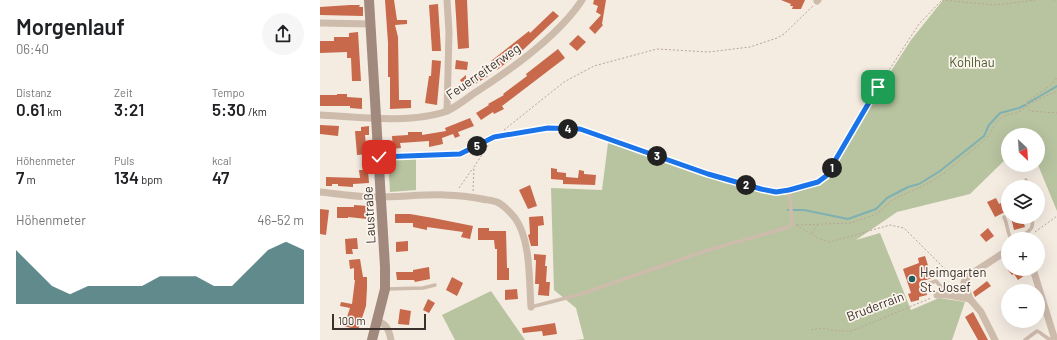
<!DOCTYPE html>
<html lang="de">
<meta charset="utf-8">
<style>
body{margin:0;font-family:Barlow,sans-serif;background:#f6f6f6;color:#202124;height:100vh;display:flex;flex-direction:column;font-size:15px;white-space:nowrap}
*{box-sizing:border-box;margin:0}
p{font-size:13px;color:#757577}
.icon{flex:none;width:22px;height:22px;fill:none;stroke:currentColor;stroke-width:2;stroke-linecap:round;stroke-linejoin:round}
.map{position:relative;flex:1;overflow:hidden}
.details{display:flex;flex-direction:column;background:#fff;width:320px}
.details>*{flex:none}
.needle{width:26px;rotate:155deg}
.tools{position:absolute;left:681px;top:128px;display:grid;gap:8px}
.tools a{display:grid;place-items:center;width:44px;height:44px;border-radius:50%;background:#fff;box-shadow:0 4px 16px #0002;font-size:20px}
.scale{position:absolute;left:12px;bottom:10px;width:94px;box-sizing:border-box;padding-left:4px;border:2px solid #3b302b;border-top:0;font-size:11px;line-height:14px;white-space:nowrap;color:#3b302b;-webkit-text-stroke:3px #fbf5ee;paint-order:stroke}
.pin{position:absolute;display:grid;place-items:center;width:34px;height:34px;color:#fff;margin:-17px;border-radius:8px;box-shadow:0 2px 6px #0006}
.km{position:absolute;width:20px;height:20px;margin:-10px;border-radius:50%;background:#222;color:#fff;font-size:11px;line-height:20px;text-align:center}
.round{display:grid;place-items:center;flex:none;width:42px;height:42px;border-radius:21px;background:#f6f6f6}
.overview{display:flex;align-items:center;justify-content:space-between;height:68px;padding:0 16px}
h1{font-size:22px;font-weight:600;line-height:30px}
.figures{display:grid;grid-template-columns:repeat(3,1fr);gap:6px;height:68px;padding:4px 16px}
.figures div{display:grid;align-content:center}
.figures b{font-size:17px;font-weight:600}
.figures small{font-size:11px;font-weight:400}
.figures p{font-size:11px}
.chart{height:112px;padding:8px 16px}
.chart p{display:flex;justify-content:space-between}
.chart svg{width:100%;height:72px;margin-top:4px;fill:#1f5a5e;opacity:.7}
main{display:flex;flex:1;min-height:0}
.map>svg:first-child{display:block}
.green{fill:#b8c4a0}
.lines{fill:none;stroke-linecap:round;stroke-linejoin:round}
.stream{stroke:#7fb0b2;stroke-width:2}
.building{fill:#c8694b}
.path{stroke:#b9a596;stroke-width:1;stroke-dasharray:2 2;stroke-linecap:butt}
.lane{stroke:#cdbbac;stroke-width:3.5}
.street{stroke:#cdbbac;stroke-width:7}
.secondary{stroke:#a18a7d;stroke-width:10}
.route-casing{stroke:#fff;stroke-width:8}
.route{stroke:#1a73e8;stroke-width:5}
.poi-dot{fill:#1f5a5e;stroke:#fbf5ee;stroke-width:1.5}
.labels{text-anchor:middle;stroke-width:3.5;stroke-linejoin:round;paint-order:stroke}
.park-label{font-size:13px;fill:#4a5a2e;stroke:#fbf5ee}
.street-label{font-size:13px;fill:#3b302b;stroke:#fbf5ee}
.poi-label{font-size:13px;fill:#3b302b;stroke:#fbf5ee;text-anchor:start}
</style>
<main>
<section class="details">
<div class="overview"><div><h1>Morgenlauf</h1><p>06:40</p></div><a class="round"><svg class="icon" aria-label="share" viewBox="0 0 24 24"><path d="M12 15V3M7 8l5-5 5 5M5 13v7h14v-7"/></svg></a></div>
<div class="figures">
<div><p>Distanz</p><b>0.61<small> km</small></b></div>
<div><p>Zeit</p><b>3:21</b></div>
<div><p>Tempo</p><b>5:30<small> /km</small></b></div>
</div>
<div class="figures">
<div><p>Höhenmeter</p><b>7<small> m</small></b></div>
<div><p>Puls</p><b>134<small> bpm</small></b></div>
<div><p>kcal</p><b>47</b></div>
</div>
<div class="chart"><p><span>Höhenmeter</span>46–52 m</p>
<svg viewBox="0 0 160 44" preserveAspectRatio="none"><path d="M0 44V11L10 22L20 33L30 38L40 33L50 33L60 33L70 33L80 27L90 27L100 27L110 33L120 33L130 22L140 11L150 6L160 11V44z"/></svg>
</div>
</section>
<div class="map">
<svg width="737" height="340" viewBox="0 0 737 340">
<rect width="100%" height="100%" fill="#f4ebe1"/>
<!-- green -->
<g class="green">
<polygon points="623,0 737,0 737,211 718,165 718,135 688,135 688,157 650,194 577,212 536,240 560,233 591,310 619,298 645,302 632,340 256,340 264,339 256,308 234,290 231,188 282,190 289,135 404,183 464,195 499,184 507,177 514,166 562,85 591,40"/>
<polygon points="96,159 96,190 70,192 68,160"/>
<polygon points="171,291 205,340 135,340 122,315"/>
</g>
<g class="lines">
<!-- stream -->
<g class="stream">
<polyline points="708,103 737,86"/>
<polyline points="468,210 484,210 528,219 556,209 567,198 588,187 599,184 620,171 664,136 669,125 680,113 699,108 705,105"/>
</g>
</g>
<!-- building -->
<g class="building">
<polygon points="65,0 74,0 77,20 87,20 87,24 75,25 78,37 79,98 79,100 91,100 91,108 70,109 70,77 68,77 68,43"/>
<polygon points="135,0 147,0 149,48 138,49"/>
<polygon points="274,0 286,0 282,24 283,25 275,34 269,28 281,15 276,12 278,6 273,4"/>
<polygon points="461,0 485,0 481,9 472,9 473,6 470,6 471,4"/>
<polygon points="118,4 121,51 112,51 109,5"/>
<polygon points="30,5 40,5 39,7 43,7 43,16 0,15 0,7"/>
<polygon points="233,11 239,16 204,49 177,70 171,61 209,31 210,33"/>
<polygon points="38,32 41,81 32,81 31,58 27,58 27,52 0,53 0,41 14,41 14,37 29,37 29,33"/>
<polygon points="258,35 266,42 257,51 249,44"/>
<polygon points="238,49 245,58 182,106 184,109 174,114 173,112 161,120 156,113 169,105 168,104 184,95 183,94 207,76 206,74"/>
<polygon points="112,60 121,61 117,105 105,103 109,76 111,76"/>
<polygon points="136,60 148,62 147,70 135,69"/>
<polygon points="163,69 168,76 146,90 140,80 146,75 146,80"/>
<polygon points="17,94 27,94 27,97 42,98 42,109 30,108 30,106 0,106 0,95 17,95"/>
<polygon points="150,118 154,126 138,132 140,136 135,138 133,134 122,138 123,144 109,147 109,141 80,143 81,148 73,149 72,136 88,135 88,132 102,132 102,135 126,131 125,128"/>
<polygon points="0,125 19,126 18,136 0,134"/>
<polygon points="49,126 49,135 45,135 47,154 37,155 35,131 41,131 41,127"/>
<polygon points="231,168 237,169 237,172 246,173 246,177 258,178 259,170 264,171 264,174 276,175 275,185 243,184 243,180 231,179"/>
<polygon points="39,170 48,170 49,183 33,184 33,187 18,186 18,184 12,184 12,186 6,186 6,177 40,178"/>
<polygon points="210,185 217,206 208,209 199,190"/>
<polygon points="676,198 679,204 681,203 685,212 675,217 667,202"/>
<polygon points="34,205 48,206 47,219 28,217 28,218 17,218 17,207 34,207"/>
<polygon points="0,209 9,210 6,235 0,234"/>
<polygon points="75,214 90,214 113,218 153,226 150,239 141,237 143,232 107,227 107,230 93,227 93,223 75,223"/>
<polygon points="223,216 224,225 218,226 218,246 211,246 208,235 210,234 209,217"/>
<polygon points="691,217 702,217 705,227 694,230"/>
<polygon points="158,228 169,228 169,231 186,231 187,268 189,268 189,280 177,280 177,249 175,249 174,240 158,240"/>
<polygon points="668,228 674,236 666,242 660,235"/>
<polygon points="37,238 38,249 32,249 33,254 26,254 25,239"/>
<polygon points="88,241 88,251 76,252 76,242"/>
<polygon points="214,254 226,255 225,266 227,266 226,282 230,282 229,296 218,295 219,284 215,284 216,260 214,260"/>
<polygon points="605,256 612,278 603,281 607,295 599,297 599,300 591,302 588,294 591,293 583,269 599,263 598,258"/>
<polygon points="40,259 43,277 47,277 47,288 46,306 38,330 24,326 30,308 20,306 21,302 32,304 35,280 34,280 34,268 30,269 29,260"/>
<polygon points="109,267 110,279 95,282 94,280 77,280 76,272 93,272 93,270"/>
<polygon points="687,269 701,269 705,275 698,280 694,274 692,275"/>
<polygon points="132,277 143,283 137,296 126,290"/>
<polygon points="667,281 671,286 655,297 653,292"/>
<polygon points="197,289 198,299 185,300 185,290"/>
<polygon points="108,299 115,303 109,313 103,310"/>
<polygon points="80,309 91,311 89,325 78,324"/>
<polygon points="653,312 661,327 668,340 658,340 645,317"/>
<polygon points="235,323 237,334 223,336 222,331 203,333 202,328"/>
</g>
<g class="lines">
<!-- path -->
<g class="path">
<polyline points="622,0 675,5 716,0"/>
<polyline points="733,0 735,0"/>
<polyline points="707,105 706,102 731,85 737,78"/>
<polyline points="707,106 710,111 737,113"/>
<polyline points="184,130 244,82 274,66 337,49 388,52 430,47 457,38 464,34 493,6"/>
<polyline points="66,157 140,154 170,139"/>
<polyline points="139,188 153,168"/>
<polyline points="473,189 498,182 506,176 558,87 599,24 622,0"/>
<polyline points="153,191 154,167 171,141"/>
<polyline points="476,225 498,238 510,242 570,225 584,228 623,267 638,279"/>
<polyline points="477,225 530,223 557,214 572,200 607,184 623,174 662,142 670,134 675,124 684,116 701,111 707,105 737,91"/>
<polyline points="715,232 737,216"/>
<polyline points="492,233 498,224"/>
<polyline points="491,330 503,328 517,331 532,331 611,298"/>
</g>
<!-- lane -->
<g class="lane">
<polyline points="174,137 228,128 260,129 418,183 456,192 469,190 472,221 471,225 466,228 385,251 258,295 211,307"/>
<polyline points="706,180 707,187"/>
<path d="M684,217c4,8 3,15 7,22"/>
<path d="M702,239v-3c9,-6 12,-8 10,-19"/>
<polyline points="607,284 616,281 627,294"/>
<polyline points="66,289 103,288 115,285"/>
<path d="M705,340l12,-9c7,3 7,7 16,9"/>
</g>
<!-- street -->
<g class="street">
<polyline points="127,0 129,32 127,111"/>
<polyline points="497,1 498,0"/>
<polyline points="0,23 51,24"/>
<path d="M0,115c37,2 92,9 127,-4 9,-4 18,-11 26,-17 36,-23 85,-57 109,-94"/>
<path d="M0,192c18,2 37,5 55,5 36,0 71,-6 107,2 4,1 10,1 15,3 7,3 13,10 18,16 16,22 14,63 16,89"/>
<polyline points="713,269 735,340"/>
<polyline points="617,295 628,295 650,299"/>
<path d="M58,321c9,4 11,9 13,19"/>
<polyline points="675,340 661,312 650,299 644,282 648,276 688,250"/>
</g>
<!-- secondary -->
<polyline class="secondary" points="49,0 65,267 65,289 52,340"/>
</g>
<g class="lines">
<!-- route casing -->
<g class="route-casing">
<polyline id="route" points="59,157 140,154 174,137 228,128 260,129 388,174 441,189 456,192 469,190 498,182 506,176 558,87"/>
</g>
<!-- route -->
<use href="#route" class="route"/>
</g>
<!-- markers -->
<circle class="poi-dot" cx="592" cy="279" r="4"/>
<g class="labels">
<!-- park labels -->
<g class="park-label">
<text x="652" y="67">Kohlhau</text>
</g>
<!-- street labels -->
<g class="street-label">
<text transform="translate(163 71) rotate(-35)" y="5">Feuerreiterweg</text>
<text transform="translate(49 215) rotate(-93)" y="5">Laustraße</text>
<text transform="translate(555 306) rotate(-21)" y="5">Bruderrain</text>
</g>
<!-- poi labels -->
<g class="poi-label">
<text x="600" y="277">Heimgarten<tspan x="600" dy="15">St. Josef</tspan></text>
</g>
</g>
</svg>
<div class="tools">
<a><svg class="needle" viewBox="-14 -14 28 28"><path d="M0-13l5 13h-10z" fill="#e53935"/><path d="M0 13l5-13h-10z" fill="#757577"/></svg></a>
<a><svg class="icon" aria-label="layers" viewBox="0 0 24 24"><path d="M12 4l9 5-9 5-9-5zM3 14l9 5 9-5"/></svg></a>
<a>+</a>
<a>−</a>
</div>
<div class="scale">100 m</div>
<div class="pin" style="left:558px;top:87px;background:#1e9e55"><svg class="icon" aria-label="arrive" viewBox="0 0 24 24"><path d="M6 21V4h12l-3 4 3 4H6"/></svg></div>
<div class="pin" style="left:59px;top:157px;background:#d93025"><svg class="icon" aria-label="check" viewBox="0 0 24 24"><path d="M5 12l5 5 9-10"/></svg></div>
<b class="km" style="left:512px;top:168px">1</b>
<b class="km" style="left:426px;top:185px">2</b>
<b class="km" style="left:337px;top:156px">3</b>
<b class="km" style="left:248px;top:129px">4</b>
<b class="km" style="left:157px;top:146px">5</b>
</div>
</main>
